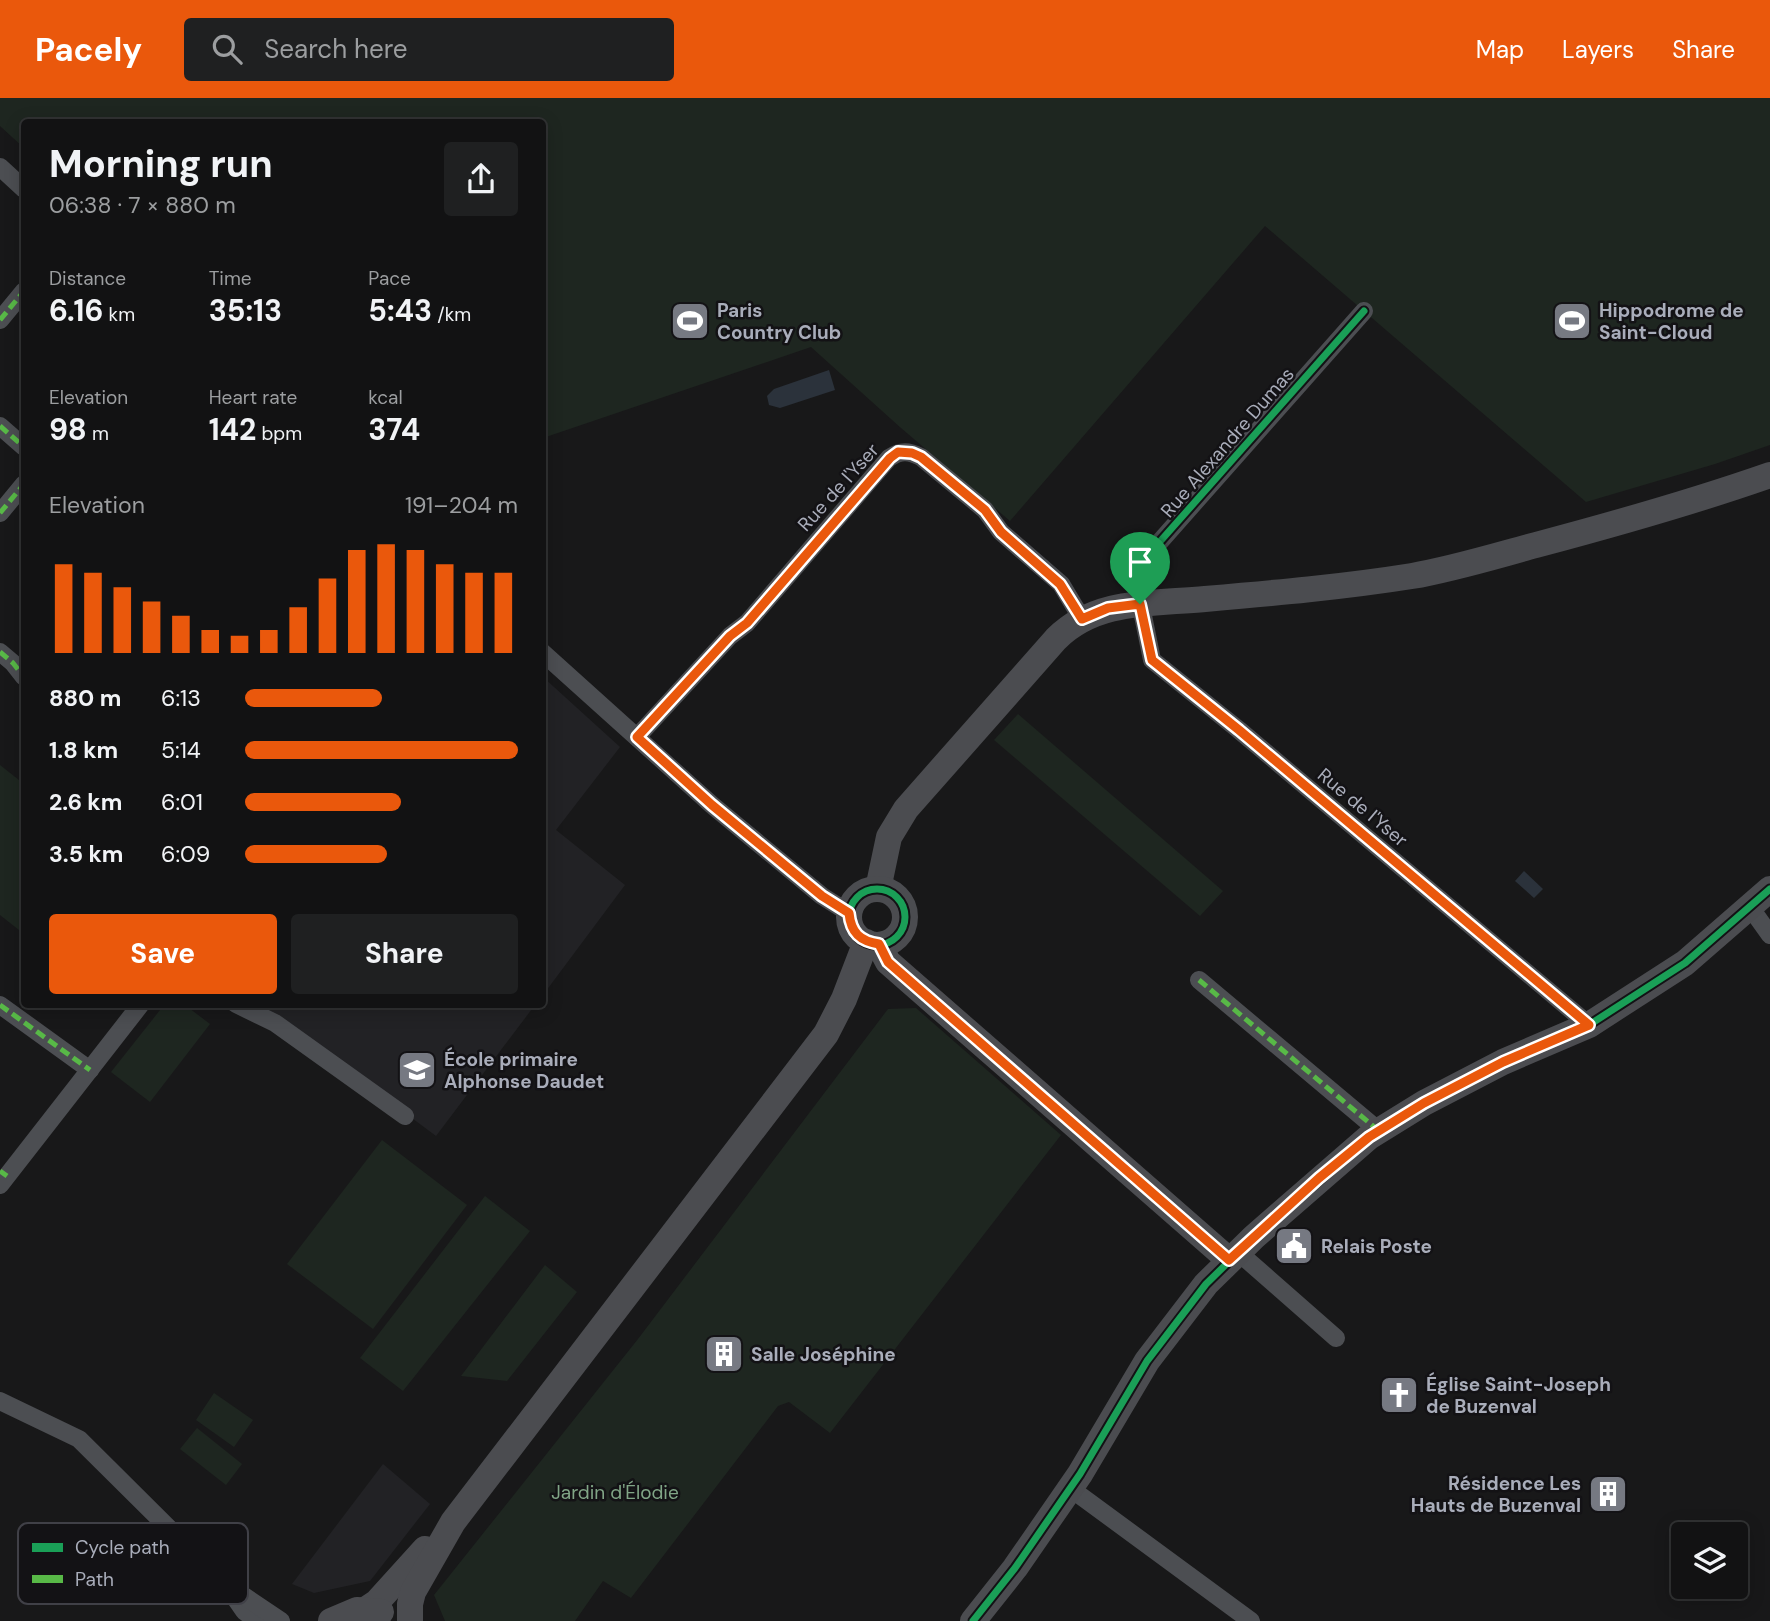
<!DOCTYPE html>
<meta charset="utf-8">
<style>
body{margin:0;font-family:"DM Sans",sans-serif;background:#1f2021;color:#f1f3f6;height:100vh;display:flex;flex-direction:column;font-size:26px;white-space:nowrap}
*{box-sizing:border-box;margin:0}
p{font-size:23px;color:#9c9ea0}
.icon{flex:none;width:38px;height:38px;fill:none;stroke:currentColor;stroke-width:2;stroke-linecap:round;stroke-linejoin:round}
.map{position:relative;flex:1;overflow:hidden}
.drawer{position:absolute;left:21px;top:21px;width:525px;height:889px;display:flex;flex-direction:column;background:#121213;border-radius:7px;box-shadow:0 4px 18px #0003,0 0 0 2px #313233}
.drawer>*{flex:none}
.controls{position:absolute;left:1671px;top:1424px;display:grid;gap:14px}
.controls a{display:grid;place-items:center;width:77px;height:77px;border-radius:7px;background:#121213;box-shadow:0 4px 18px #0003,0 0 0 2px #313233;font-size:35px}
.pin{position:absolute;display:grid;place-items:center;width:60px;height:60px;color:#fff;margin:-72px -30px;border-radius:50% 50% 50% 0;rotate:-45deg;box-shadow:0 0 7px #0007}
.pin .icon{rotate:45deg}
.round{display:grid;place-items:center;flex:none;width:74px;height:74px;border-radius:7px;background:#1f2021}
.headline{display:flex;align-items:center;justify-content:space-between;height:119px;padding:0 28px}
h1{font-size:38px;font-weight:700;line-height:52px}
.stats{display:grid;grid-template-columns:repeat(3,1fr);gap:10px;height:119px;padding:7px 28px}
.stats div{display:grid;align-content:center}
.stats b{font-size:30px;font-weight:700}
.stats small{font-size:19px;font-weight:400}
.stats p{font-size:19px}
.chart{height:196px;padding:14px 28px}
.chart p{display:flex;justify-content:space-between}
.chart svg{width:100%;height:126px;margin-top:7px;stroke:#ea580c;stroke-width:6}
.primary-button{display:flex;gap:14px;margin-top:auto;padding:14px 28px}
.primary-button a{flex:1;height:80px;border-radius:7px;background:#ea580c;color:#fff;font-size:28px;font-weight:700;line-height:80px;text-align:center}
.primary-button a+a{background:#1f2021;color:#f1f3f6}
ul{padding:0 28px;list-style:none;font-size:23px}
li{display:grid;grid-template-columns:112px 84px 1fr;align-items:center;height:52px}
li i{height:18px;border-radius:9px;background:#ea580c}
header{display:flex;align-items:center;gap:42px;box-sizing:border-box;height:98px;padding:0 35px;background:#ea580c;color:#fff}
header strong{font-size:33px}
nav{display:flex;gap:38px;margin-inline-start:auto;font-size:24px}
.search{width:490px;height:63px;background:#1f2021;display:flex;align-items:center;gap:18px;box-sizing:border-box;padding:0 24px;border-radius:7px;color:#9c9ea0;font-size:26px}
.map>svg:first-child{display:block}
.built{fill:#222225}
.green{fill:#1e2620}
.water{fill:#2b323b}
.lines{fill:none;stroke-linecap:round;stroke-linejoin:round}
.street{stroke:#4c4e52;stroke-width:18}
.secondary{stroke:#4b4c50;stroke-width:26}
.quiet{stroke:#58b947;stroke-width:5;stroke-dasharray:10 5;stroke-linecap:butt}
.cycleway-casing{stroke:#131215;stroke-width:11}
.cycleway{stroke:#1a9f57;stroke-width:7}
.route-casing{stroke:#fff;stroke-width:14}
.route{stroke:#ea580c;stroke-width:9}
.labels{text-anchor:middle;stroke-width:5;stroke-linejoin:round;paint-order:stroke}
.poi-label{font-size:19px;font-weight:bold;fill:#a9adba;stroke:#131215;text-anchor:start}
.street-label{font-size:19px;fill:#a9adba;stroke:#131215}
.park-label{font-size:19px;fill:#80a586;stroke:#131215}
.key{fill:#131215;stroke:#404047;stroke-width:2}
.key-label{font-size:19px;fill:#a9adba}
</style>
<header>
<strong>Pacely</strong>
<div class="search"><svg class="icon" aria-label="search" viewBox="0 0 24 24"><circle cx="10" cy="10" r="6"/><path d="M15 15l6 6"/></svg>Search here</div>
<nav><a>Map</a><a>Layers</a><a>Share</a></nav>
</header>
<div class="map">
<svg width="1770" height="1523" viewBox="0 0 1770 1523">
<rect width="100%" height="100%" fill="#181819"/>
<!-- built -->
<g class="built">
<polygon points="543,579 620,649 556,732 625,787 543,897"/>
<polygon points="260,907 535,907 436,1038"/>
<polygon points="383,1366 430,1406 370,1483 314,1495 292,1486"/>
</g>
<!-- green -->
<g class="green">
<polygon points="0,0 1770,0 1770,347 1715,366 1586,404 1265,128 1010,423 901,330 811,249 543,340 542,24 24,24 24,50 0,28"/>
<polygon points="1018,616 1223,793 1200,818 994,642"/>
<polygon points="0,667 24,686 24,836 0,817"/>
<polygon points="164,907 185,907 210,926 150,1004 111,974"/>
<polygon points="916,910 1061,1037 830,1335 789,1304 778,1308 631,1500 603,1483 575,1523 445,1523 434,1497 638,1241 888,911"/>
<polygon points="382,1042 467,1107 373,1231 287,1166"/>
<polygon points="485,1098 530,1133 403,1293 360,1260"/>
<polygon points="545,1167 577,1194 507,1283 461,1278"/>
<polygon points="214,1295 253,1322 234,1349 196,1322"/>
<polygon points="197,1330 242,1366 226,1387 180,1351"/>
</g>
<!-- water -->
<g class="water">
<polygon points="829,272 835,292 780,310 769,307 767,298 774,291"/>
<polygon points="1524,773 1543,791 1534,800 1515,783"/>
</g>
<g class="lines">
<!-- street -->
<g class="street">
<polyline points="0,69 24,91"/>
<polyline points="1364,213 1141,465 1137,488 1152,562 1239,632 1589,927"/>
<polyline points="0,222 24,193"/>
<polyline points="0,328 24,349"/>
<polyline points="0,415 24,386"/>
<polyline points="0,554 13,565 24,579"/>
<polyline points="542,554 712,707 822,798 849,815"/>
<path d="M637,639l93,-101 17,-13 142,-165c12,-8 20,-7 32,-1l64,53 16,22 60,52 21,35"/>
<polyline points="1750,809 1770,837"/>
<polyline points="1199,882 1379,1033"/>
<polyline points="236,906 275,925 405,1018"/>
<polyline points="0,907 90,972"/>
<polyline points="0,1087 141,906"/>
<polyline points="1238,1154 1336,1240"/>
<polyline points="0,1303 79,1341 226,1487 244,1513 257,1523"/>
<polyline points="1070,1390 1251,1523"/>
<polyline points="232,1490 281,1523"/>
</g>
<!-- secondary -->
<g class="secondary">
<path d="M878,791l11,-52 17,-28 150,-170c40,-40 96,-35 149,-40 69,-6 138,-12 207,-23 41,-7 83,-20 124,-31 79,-21 157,-43 234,-70"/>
<circle cx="877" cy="819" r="28"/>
<polyline points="879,847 888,864 1229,1162"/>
<polyline points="365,1512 377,1504 425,1451"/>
<polyline points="331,1523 357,1512 381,1514"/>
<polyline points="410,1523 410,1506 413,1494 453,1424 826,936 844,901 866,844"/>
<polyline points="973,1523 1015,1470 1080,1376 1147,1263 1206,1186 1254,1139 1369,1039 1424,1005 1503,964 1589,927 1685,865 1770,791"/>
</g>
<!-- quiet -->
<g class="quiet">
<polyline points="0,222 24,193"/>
<polyline points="0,328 24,349"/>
<polyline points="0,415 24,386"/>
<polyline points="0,554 13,565 24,579"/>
<path d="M637,639l93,-101 17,-13 142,-165c12,-8 20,-7 32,-1l64,53 16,22 60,52 21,35"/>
<polyline points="1199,882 1379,1033"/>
<polyline points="0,907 90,972"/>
<polyline points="0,1073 7,1078"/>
</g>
<!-- cycleway casing -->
<g class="cycleway-casing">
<g id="cycleway">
<polyline points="1364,213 1141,465 1137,488 1152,562 1239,632 1589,927"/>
<circle cx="877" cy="819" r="28"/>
<polyline points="973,1523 1015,1470 1080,1376 1147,1263 1206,1186 1254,1139 1369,1039 1424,1005 1503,964 1589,927 1685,865 1770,791"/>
</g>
</g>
<!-- cycleway -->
<use href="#cycleway" class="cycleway"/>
</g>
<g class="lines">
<!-- route casing -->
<g class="route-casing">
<path id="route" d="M898,354l14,1 9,4 64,53 16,22 59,52 22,35 26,-11 32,-4 12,56 87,70 350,295 -86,37 -79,41 -55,34 -50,41 -90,82 -341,-298 -9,-18c-19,-3 -28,-11 -30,-31l-27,-17 -110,-91 -75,-68 93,-101 17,-13 143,-165z"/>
</g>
<!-- route -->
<use href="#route" class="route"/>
</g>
<!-- icons -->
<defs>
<g id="stadium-square" transform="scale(2.0125)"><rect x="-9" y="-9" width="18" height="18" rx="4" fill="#767982" stroke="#131215"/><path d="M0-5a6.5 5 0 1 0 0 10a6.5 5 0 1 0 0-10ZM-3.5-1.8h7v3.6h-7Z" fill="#fff"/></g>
<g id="school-square" transform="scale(2.0125)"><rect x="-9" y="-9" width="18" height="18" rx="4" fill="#767982" stroke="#131215"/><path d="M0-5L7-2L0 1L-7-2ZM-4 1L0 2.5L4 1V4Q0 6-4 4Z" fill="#fff"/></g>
<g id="civic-square" transform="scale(2.0125)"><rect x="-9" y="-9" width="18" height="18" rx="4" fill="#767982" stroke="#131215"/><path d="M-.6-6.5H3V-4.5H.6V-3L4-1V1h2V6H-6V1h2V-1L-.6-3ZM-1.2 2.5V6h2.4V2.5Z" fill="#fff"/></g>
<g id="building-square" transform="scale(2.0125)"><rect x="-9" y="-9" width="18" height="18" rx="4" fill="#767982" stroke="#131215"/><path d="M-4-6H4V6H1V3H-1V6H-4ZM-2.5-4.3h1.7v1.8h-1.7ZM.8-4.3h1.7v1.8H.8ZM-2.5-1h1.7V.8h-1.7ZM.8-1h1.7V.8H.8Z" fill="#fff"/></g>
<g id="church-square" transform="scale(2.0125)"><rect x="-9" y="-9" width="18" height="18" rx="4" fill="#767982" stroke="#131215"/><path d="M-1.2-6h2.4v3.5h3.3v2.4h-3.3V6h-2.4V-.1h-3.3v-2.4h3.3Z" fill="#fff"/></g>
</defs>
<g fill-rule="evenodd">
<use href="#stadium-square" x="690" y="223"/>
<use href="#stadium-square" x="1572" y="223"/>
<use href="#school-square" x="417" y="972"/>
<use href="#civic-square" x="1294" y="1148"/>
<use href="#building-square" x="724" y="1256"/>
<use href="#church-square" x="1399" y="1297"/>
<use href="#building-square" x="1608" y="1396"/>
</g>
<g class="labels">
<!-- poi labels -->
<g class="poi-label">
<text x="717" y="219">Paris<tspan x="717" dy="22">Country Club</tspan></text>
<text x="1599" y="219">Hippodrome de<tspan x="1599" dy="22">Saint-Cloud</tspan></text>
<text x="444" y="968">École primaire<tspan x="444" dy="22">Alphonse Daudet</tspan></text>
<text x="1321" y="1155">Relais Poste</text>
<text x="751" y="1263">Salle Joséphine</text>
<text x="1426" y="1293">Église Saint-Joseph<tspan x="1426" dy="22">de Buzenval</tspan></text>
<text x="1581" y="1392" text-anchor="end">Résidence Les<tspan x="1581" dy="22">Hauts de Buzenval</tspan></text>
</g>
<!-- street labels -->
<g class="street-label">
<text transform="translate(1227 344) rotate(-49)" y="7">Rue Alexandre Dumas</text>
<text transform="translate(838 389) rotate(-48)" y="7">Rue de l'Yser</text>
<text transform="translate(1363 709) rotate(40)" y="7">Rue de l'Yser</text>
</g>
<!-- park labels -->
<g class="park-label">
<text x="615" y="1401">Jardin d'Élodie</text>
</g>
</g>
<!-- legend -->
<rect x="18" y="1425" width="230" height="81" rx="10" class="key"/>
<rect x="32" y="1445" width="31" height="9" fill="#1a9f57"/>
<rect x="32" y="1477" width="31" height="8" fill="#58b947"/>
<g class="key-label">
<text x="75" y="1456">Cycle path</text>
<text x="75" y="1488">Path</text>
</g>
</svg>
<div class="controls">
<a><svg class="icon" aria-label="layers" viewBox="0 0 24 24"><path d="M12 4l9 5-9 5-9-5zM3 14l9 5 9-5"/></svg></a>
</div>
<div class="pin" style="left:1140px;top:506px;background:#1e9e55"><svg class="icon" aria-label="arrive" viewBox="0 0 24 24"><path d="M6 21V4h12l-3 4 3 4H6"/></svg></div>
<section class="drawer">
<div class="headline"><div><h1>Morning run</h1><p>06:38 · 7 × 880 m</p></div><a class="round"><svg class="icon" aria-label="share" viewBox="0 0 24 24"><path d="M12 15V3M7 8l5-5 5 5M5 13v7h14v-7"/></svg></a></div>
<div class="stats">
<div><p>Distance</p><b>6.16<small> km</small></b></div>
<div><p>Time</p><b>35:13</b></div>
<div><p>Pace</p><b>5:43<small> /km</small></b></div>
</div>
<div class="stats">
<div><p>Elevation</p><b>98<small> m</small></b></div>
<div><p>Heart rate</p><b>142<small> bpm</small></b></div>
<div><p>kcal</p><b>374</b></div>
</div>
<div class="chart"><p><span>Elevation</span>191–204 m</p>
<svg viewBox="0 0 160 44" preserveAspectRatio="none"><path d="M5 44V13M15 44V16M25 44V21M35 44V26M45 44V31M55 44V36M65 44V38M75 44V36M85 44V28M95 44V18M105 44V8M115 44V6M125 44V8M135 44V13M145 44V16M155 44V16"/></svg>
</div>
<ul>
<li><b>880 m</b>6:13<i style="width:50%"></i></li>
<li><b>1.8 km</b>5:14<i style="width:100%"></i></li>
<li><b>2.6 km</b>6:01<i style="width:57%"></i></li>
<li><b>3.5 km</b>6:09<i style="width:52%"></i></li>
</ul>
<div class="primary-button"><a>Save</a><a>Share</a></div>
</section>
</div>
